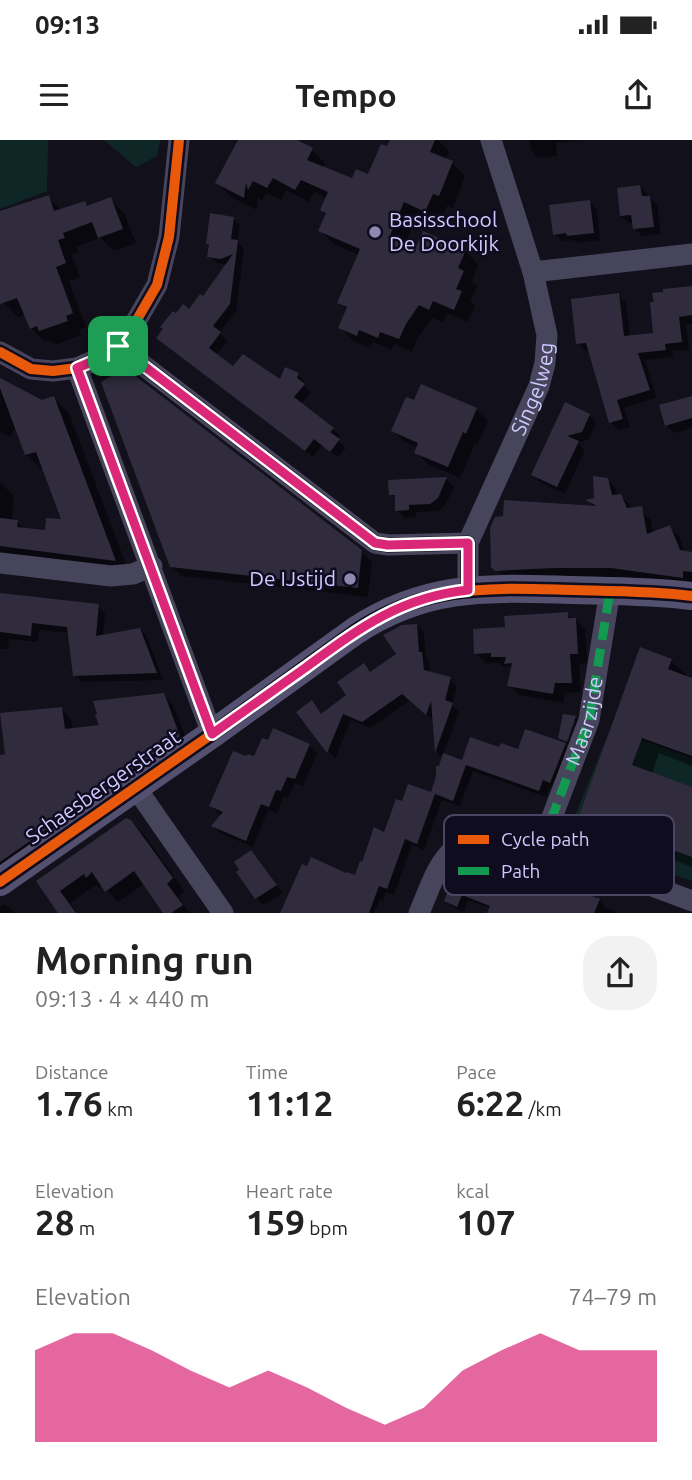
<!DOCTYPE html>
<meta charset="utf-8">
<style>
body{margin:0;font-family:Ubuntu,sans-serif;background:#f2f2f2;color:#222;height:100vh;display:flex;flex-direction:column;font-size:26px;white-space:nowrap}
*{box-sizing:border-box;margin:0}
p{font-size:23px;color:#767676}
.icon{flex:none;width:38px;height:38px;fill:none;stroke:currentColor;stroke-width:2;stroke-linecap:round;stroke-linejoin:round}
.map{position:relative;height:773px;overflow:hidden}
.panel{display:flex;flex-direction:column;background:#fff;flex:1}
.panel>*{flex:none}
.pin{position:absolute;display:grid;place-items:center;width:60px;height:60px;color:#fff;margin:-30px;border-radius:14px;box-shadow:0 4px 10px #0006}
.round{display:grid;place-items:center;flex:none;width:74px;height:74px;border-radius:28px;background:#f2f2f2}
.summary{display:flex;align-items:center;justify-content:space-between;height:119px;padding:0 35px}
h1{font-size:38px;font-weight:600;line-height:52px}
.metrics{display:grid;grid-template-columns:repeat(3,1fr);gap:10px;height:119px;padding:7px 35px}
.metrics div{display:grid;align-content:center}
.metrics b{font-size:35px;font-weight:600}
.metrics small{font-size:19px;font-weight:400}
.metrics p{font-size:19px}
.chart{height:196px;padding:14px 35px}
.chart p{display:flex;justify-content:space-between}
.chart svg{width:100%;height:126px;margin-top:7px;fill:#db2777;opacity:.7}
.status{display:flex;justify-content:space-between;align-items:center;height:49px;padding:0 35px;background:#fff;direction:ltr}
.status svg{height:19px;fill:currentColor}
header{display:flex;justify-content:space-between;align-items:center;height:91px;padding:0 35px;background:#fff;font-size:32px;font-weight:600}
.map>svg:first-child{display:block}
.green{fill:#0f2626}
.shadow{fill:#0007;fill-rule:evenodd}
.building{fill:#302c3e}
.lines{fill:none;stroke-linecap:round;stroke-linejoin:round}
.street{stroke:#46455c;stroke-width:21}
.secondary{stroke:#53516f;stroke-width:28}
.quiet{stroke:#139951;stroke-width:9;stroke-dasharray:18 9;stroke-linecap:butt}
.cycleway-casing{stroke:#0f0c1f;stroke-width:15}
.cycleway{stroke:#e8590c;stroke-width:10}
.route-casing{stroke:#fff;stroke-width:14}
.route{stroke:#db2777;stroke-width:9}
.poi-dot{fill:#8e89af;stroke:#0f0c1f;stroke-width:2.5}
.labels{text-anchor:middle;stroke-width:5;stroke-linejoin:round;paint-order:stroke}
.poi-label{font-size:21px;fill:#d1caff;stroke:#0f0c1f;text-anchor:start}
.street-label{font-size:21px;fill:#d1caff;stroke:#0f0c1f}
.key{fill:#0f0c1f;stroke:#494562;stroke-width:2}
.key-label{font-size:19px;fill:#d1caff}
</style>
<div class="status"><b>09:13</b><svg viewBox="0 0 49 12"><path d="M0 12V9h3v3zM5 12V6h3v6zM10 12V3h3v9zM15 12V0h3v12zM26 1h20v11H26zM47 4h2v5h-2z"/></svg></div>
<header><svg class="icon" aria-label="menu" viewBox="0 0 24 24"><path d="M4 6h16M4 12h16M4 18h16"/></svg>Tempo<svg class="icon" aria-label="share" viewBox="0 0 24 24"><path d="M12 15V3M7 8l5-5 5 5M5 13v7h14v-7"/></svg></header>
<div class="map">
<svg width="692" height="773" viewBox="0 0 692 773">
<rect width="100%" height="100%" fill="#12101b"/>
<!-- green -->
<g class="green">
<polygon points="0,0 48,0 47,51 0,69"/>
<polygon points="104,0 160,0 157,16 136,27"/>
<polygon points="610,589 692,618 692,741 566,698"/>
</g>
<!-- shadow -->
<g class="shadow">
<polygon points="240,0 294,0 312,10 325,23 323,28 353,41 369,36 388,9 391,0 438,0 449,11 445,20 452,23 465,36 453,68 447,66 439,84 418,75 404,106 416,111 465,111 478,125 472,141 477,146 470,161 475,166 468,182 447,173 443,182 432,178 418,197 412,212 394,204 391,210 373,202 370,208 354,201 340,187 348,171 339,162 359,115 334,104 320,90 327,75 322,70 327,58 314,52 309,62 286,50 281,60 267,53 262,61 258,57 257,70 231,57 218,43"/>
<polygon points="529,0 583,0 556,3 557,16 538,18 531,10"/>
<polygon points="640,47 648,55 648,58 650,57 657,65 661,94 642,96 634,88 634,83 629,83 621,76"/>
<polygon points="48,57 62,71 85,63 89,67 110,59 124,73 136,103 114,111 100,98 76,107 78,112 71,114 80,137 69,141 86,187 79,190 81,195 55,205 50,200 45,202 31,188 26,174 18,177 4,163 0,151 0,73"/>
<polygon points="590,62 597,70 600,100 576,103 574,100 562,101 554,94"/>
<polygon points="233,78 240,85 238,102 244,109 236,172 219,193 227,201 216,215 234,228 281,241 298,235 305,242 304,245 311,252 301,264 333,289 340,296 337,299 346,308 338,317 322,305 313,317 166,205 177,176 189,172 203,159 228,125 216,123 209,116 210,106 208,103"/>
<polygon points="692,148 692,184 686,184 689,210 672,211 673,217 645,220 656,258 624,268 630,287 619,290 611,282 590,211 586,211 578,203 618,155 626,163 630,197 655,194"/>
<polygon points="0,240 42,262 54,258 69,273 130,435 0,419 0,343 14,356 12,377 25,390 46,392 64,382 44,328 41,329 26,314 16,287 10,297 0,292"/>
<polygon points="692,257 692,288 674,293 666,285"/>
<polygon points="415,262 476,270 488,281 478,304 475,303 460,338 428,324 416,312 418,308 405,302 393,290"/>
<polygon points="566,264 589,275 596,283 589,299 578,303 585,310 565,354 540,342 533,334"/>
<polygon points="446,339 454,347 445,366 438,371 416,372 416,377 405,378 397,370 397,360 391,354 390,342"/>
<polygon points="607,339 616,349 618,356 621,356 630,365 632,370 641,371 651,380 653,393 669,387 679,396 685,413 692,414 692,446 507,439 493,426 595,367 588,361 596,360"/>
<polygon points="361,411 372,422 368,457 182,436 171,426"/>
<polygon points="0,453 98,466 105,473 103,496 140,489 147,497 163,540 82,542 74,535 70,493 39,490 37,502 9,499 8,509 0,509"/>
<polygon points="567,474 572,479 575,479 585,489 587,523 579,524 581,552 565,553 563,563 519,555 509,545 512,529 509,526 503,527 499,523 486,523 476,513 507,489"/>
<polygon points="417,485 424,493 426,518 429,521 430,534 450,539 457,546 452,565 459,572 443,615 463,622 500,610 519,611 565,605 572,612 558,649 550,646 546,657 473,631 460,666 442,660 424,710 412,705 394,755 386,752 383,761 380,760 374,773 282,773 356,737 403,664 432,654 443,619 436,612 434,580 410,560 370,588 351,580 335,619 299,572 311,563 322,575 349,556 363,525 372,533 399,514"/>
<polygon points="671,521 692,540 692,626 659,613 652,634 692,649 692,727 597,692 581,675"/>
<polygon points="163,555 173,565 189,606 0,738 0,617 7,615 62,569 71,579 73,590 102,586"/>
<path d="M564,576l12,2 7,7 -9,23 -6,-3 -8,-7zM573,581h3l-8,22v-9z"/>
<polygon points="309,605 317,613 303,646 295,643 288,658 284,656 277,674 268,670 253,707 220,693 213,686 223,675 219,674 211,666 255,619"/>
<polygon points="131,681 143,693 184,751 178,757 190,773 160,773 164,771 144,744 118,762 102,745 99,748 96,745 70,763 77,773 60,773 38,741"/>
<polygon points="251,712 259,720 283,753 264,765 256,758"/>
<polygon points="500,741 557,754 599,760 605,767 618,773 488,773 490,768 468,760 464,772 452,767 446,761 468,744"/>
<polygon points="5,764 13,771 14,773 0,773 0,767"/>
</g>
<!-- building -->
<g class="building">
<polygon points="238,0 297,0 313,8 307,20 352,38 356,29 368,34 381,4 387,6 390,0 435,0 430,12 453,21 439,56 433,54 425,72 404,62 389,98 415,109 423,91 466,110 458,128 464,131 456,149 462,151 454,170 433,161 429,170 419,165 406,184 399,199 380,192 378,198 359,190 357,196 338,188 347,167 337,163 360,109 318,91 326,73 320,70 328,52 301,40 295,50 273,38 267,48 253,41 248,50 246,43 244,58 215,43"/>
<polygon points="640,45 642,56 650,56 654,87 633,89 631,75 620,76 617,48"/>
<polygon points="49,55 54,71 85,61 87,66 111,57 123,89 98,98 92,82 63,93 65,98 58,100 66,123 56,127 73,173 66,176 68,181 39,191 37,186 30,189 17,158 0,164 0,71"/>
<polygon points="590,60 594,93 567,96 566,93 553,95 549,65"/>
<polygon points="210,73 234,77 231,99 238,100 230,164 213,186 221,192 209,208 233,226 243,214 280,239 285,227 299,233 297,238 305,244 294,257 334,288 330,292 340,299 330,312 314,299 305,311 156,198 163,189 160,187 173,171 176,173 183,164 189,169 200,154 203,156 233,114 221,119 207,117 209,104 206,104"/>
<polygon points="692,146 692,175 679,177 682,202 665,204 666,210 638,213 650,250 617,260 623,279 609,283 586,203 576,204 571,159 619,153 624,196 653,193 650,162 654,162 652,153 663,152 663,149"/>
<polygon points="125,228 362,410 358,448 170,427 101,242"/>
<polygon points="0,238 42,260 54,256 116,421 0,406 0,378 18,380 17,387 45,390 46,378 61,379 36,312 25,315 0,248"/>
<polygon points="421,244 477,268 466,294 463,292 448,327 414,313 418,303 391,291 405,259 407,257 414,260"/>
<polygon points="692,256 692,278 665,286 659,265"/>
<polygon points="565,262 590,274 582,292 567,296 579,301 557,347 531,335"/>
<polygon points="593,336 608,338 612,355 621,354 627,368 642,366 647,394 670,385 680,410 692,412 692,432 683,431 683,438 611,428 554,428 495,431 491,427 490,388 495,377 503,376 504,360 597,366 585,360 594,358"/>
<polygon points="447,337 438,358 430,364 409,365 409,370 395,371 395,355 389,355 388,340"/>
<polygon points="0,453 99,464 96,496 140,488 157,533 73,536 67,487 32,483 31,496 0,492"/>
<polygon points="568,472 568,478 576,478 578,514 570,514 572,543 555,543 553,554 507,546 512,523 504,524 506,517 491,517 491,513 474,514 473,489 505,487 504,476"/>
<polygon points="417,484 419,512 422,512 424,530 451,537 445,560 453,563 435,613 431,561 426,575 402,554 362,582 343,574 327,613 296,572 312,560 321,574 346,555 337,542 364,523 370,532 396,514 383,495 402,485"/>
<polygon points="640,507 672,519 668,529 692,538 692,616 642,598 632,625 692,647 692,717 579,676"/>
<polygon points="164,553 180,596 0,722 0,615 5,614 0,573 62,567 65,589 99,585 95,575 97,574 93,561"/>
<polygon points="563,574 576,576 567,602 558,598"/>
<polygon points="273,588 310,604 295,639 287,637 281,651 276,650 269,667 261,664 246,701 211,686 223,672 209,666 233,611 246,616 248,614 254,616 262,598 268,600"/>
<polygon points="525,589 566,603 550,643 543,640 539,651 466,625 453,661 435,654 417,704 405,699 387,749 379,746 369,773 280,773 302,724 307,726 311,717 346,733 347,732 355,735 360,721 362,722 374,687 384,692 396,659 402,661 408,644 431,652 436,636 436,626 439,626 443,613 462,620 470,597 499,607 501,603 518,609"/>
<polygon points="126,678 131,680 173,738 167,744 183,765 171,773 163,773 134,731 105,752 92,732 86,738 84,734 60,751 76,773 58,773 36,741"/>
<polygon points="251,710 277,745 255,759 236,732 239,730 234,722"/>
<polygon points="472,729 499,739 502,731 556,751 559,744 600,759 594,773 487,773 490,766 462,755 457,767 444,761 453,737 467,742"/>
</g>
<g class="lines">
<!-- street -->
<g class="street">
<polyline points="533,132 692,114"/>
<polyline points="118,206 375,403 388,405 468,403"/>
<polyline points="0,212 31,229 53,231 77,228 98,219 118,206 135,183 157,145 169,97 179,0"/>
<polyline points="77,228 212,594"/>
<polyline points="0,423 111,436 133,434 152,426"/>
<path id="s1" d="M468,450v-47l71,-157 6,-23 2,-28 -14,-63 -42,-132"/>
<polyline points="136,648 223,773"/>
<path id="s2" d="M541,706l48,-126 21,-129"/>
<path d="M419,773c10,-22 17,-49 36,-65 11,-9 31,-15 45,-13 24,2 49,14 71,22 41,14 81,29 121,44"/>
</g>
<!-- secondary -->
<path class="secondary" d="M0,742l212,-148 143,-103c73,-48 135,-43 218,-41 40,1 80,1 119,6"/>
<!-- quiet -->
<polyline class="quiet" points="541,706 589,580 610,451"/>
<!-- cycleway casing -->
<g class="cycleway-casing">
<g id="cycleway">
<polyline points="118,206 375,403 388,405 468,403 468,450"/>
<polyline points="0,212 31,229 53,231 77,228 98,219 118,206 135,183 157,145 169,97 179,0"/>
<path d="M0,742l212,-148 143,-103c73,-48 135,-43 218,-41 40,1 80,1 119,6"/>
</g>
</g>
<!-- cycleway -->
<use href="#cycleway" class="cycleway"/>
</g>
<g class="lines">
<!-- route casing -->
<g class="route-casing">
<path id="route" d="M118,206l257,197 13,2 80,-2v47c-68,7 -110,39 -163,78 -31,22 -62,44 -93,66l-135,-366 21,-9z"/>
</g>
<!-- route -->
<use href="#route" class="route"/>
</g>
<!-- markers -->
<g class="poi-dot">
<circle cx="375" cy="92" r="7"/>
<circle cx="350" cy="439" r="7"/>
</g>
<g class="labels">
<!-- poi labels -->
<g class="poi-label">
<text x="389" y="87">Basisschool<tspan x="389" dy="24">De Doorkijk</tspan></text>
<text x="336" y="446" text-anchor="end">De IJstijd</text>
</g>
<!-- street labels -->
<g class="street-label">
<text dy="7" stroke="none"><textPath href="#s1" startOffset="215">Singelweg</textPath></text>
<text dy="7" stroke="none"><textPath href="#s2" startOffset="133">Maarzijde</textPath></text>
<text transform="translate(103 647) rotate(-35)" y="7">Schaesbergerstraat</text>
</g>
</g>
<!-- legend -->
<rect x="444" y="675" width="230" height="80" rx="10" class="key"/>
<rect x="458" y="695" width="31" height="9" fill="#e8590c"/>
<rect x="458" y="727" width="31" height="8" fill="#139951"/>
<g class="key-label">
<text x="501" y="706">Cycle path</text>
<text x="501" y="738">Path</text>
</g>
</svg>
<div class="pin" style="left:118px;top:206px;background:#1e9e55"><svg class="icon" aria-label="arrive" viewBox="0 0 24 24"><path d="M6 21V4h12l-3 4 3 4H6"/></svg></div>
</div>
<section class="panel">
<div class="summary"><div><h1>Morning run</h1><p>09:13 · 4 × 440 m</p></div><a class="round"><svg class="icon" aria-label="share" viewBox="0 0 24 24"><path d="M12 15V3M7 8l5-5 5 5M5 13v7h14v-7"/></svg></a></div>
<div class="metrics">
<div><p>Distance</p><b>1.76<small> km</small></b></div>
<div><p>Time</p><b>11:12</b></div>
<div><p>Pace</p><b>6:22<small> /km</small></b></div>
</div>
<div class="metrics">
<div><p>Elevation</p><b>28<small> m</small></b></div>
<div><p>Heart rate</p><b>159<small> bpm</small></b></div>
<div><p>kcal</p><b>107</b></div>
</div>
<div class="chart"><p><span>Elevation</span>74–79 m</p>
<svg viewBox="0 0 160 44" preserveAspectRatio="none"><path d="M0 44V12L10 6L20 6L30 12L40 19L50 25L60 19L70 25L80 32L90 38L100 32L110 19L120 12L130 6L140 12L150 12L160 12V44z"/></svg>
</div>
</section>
